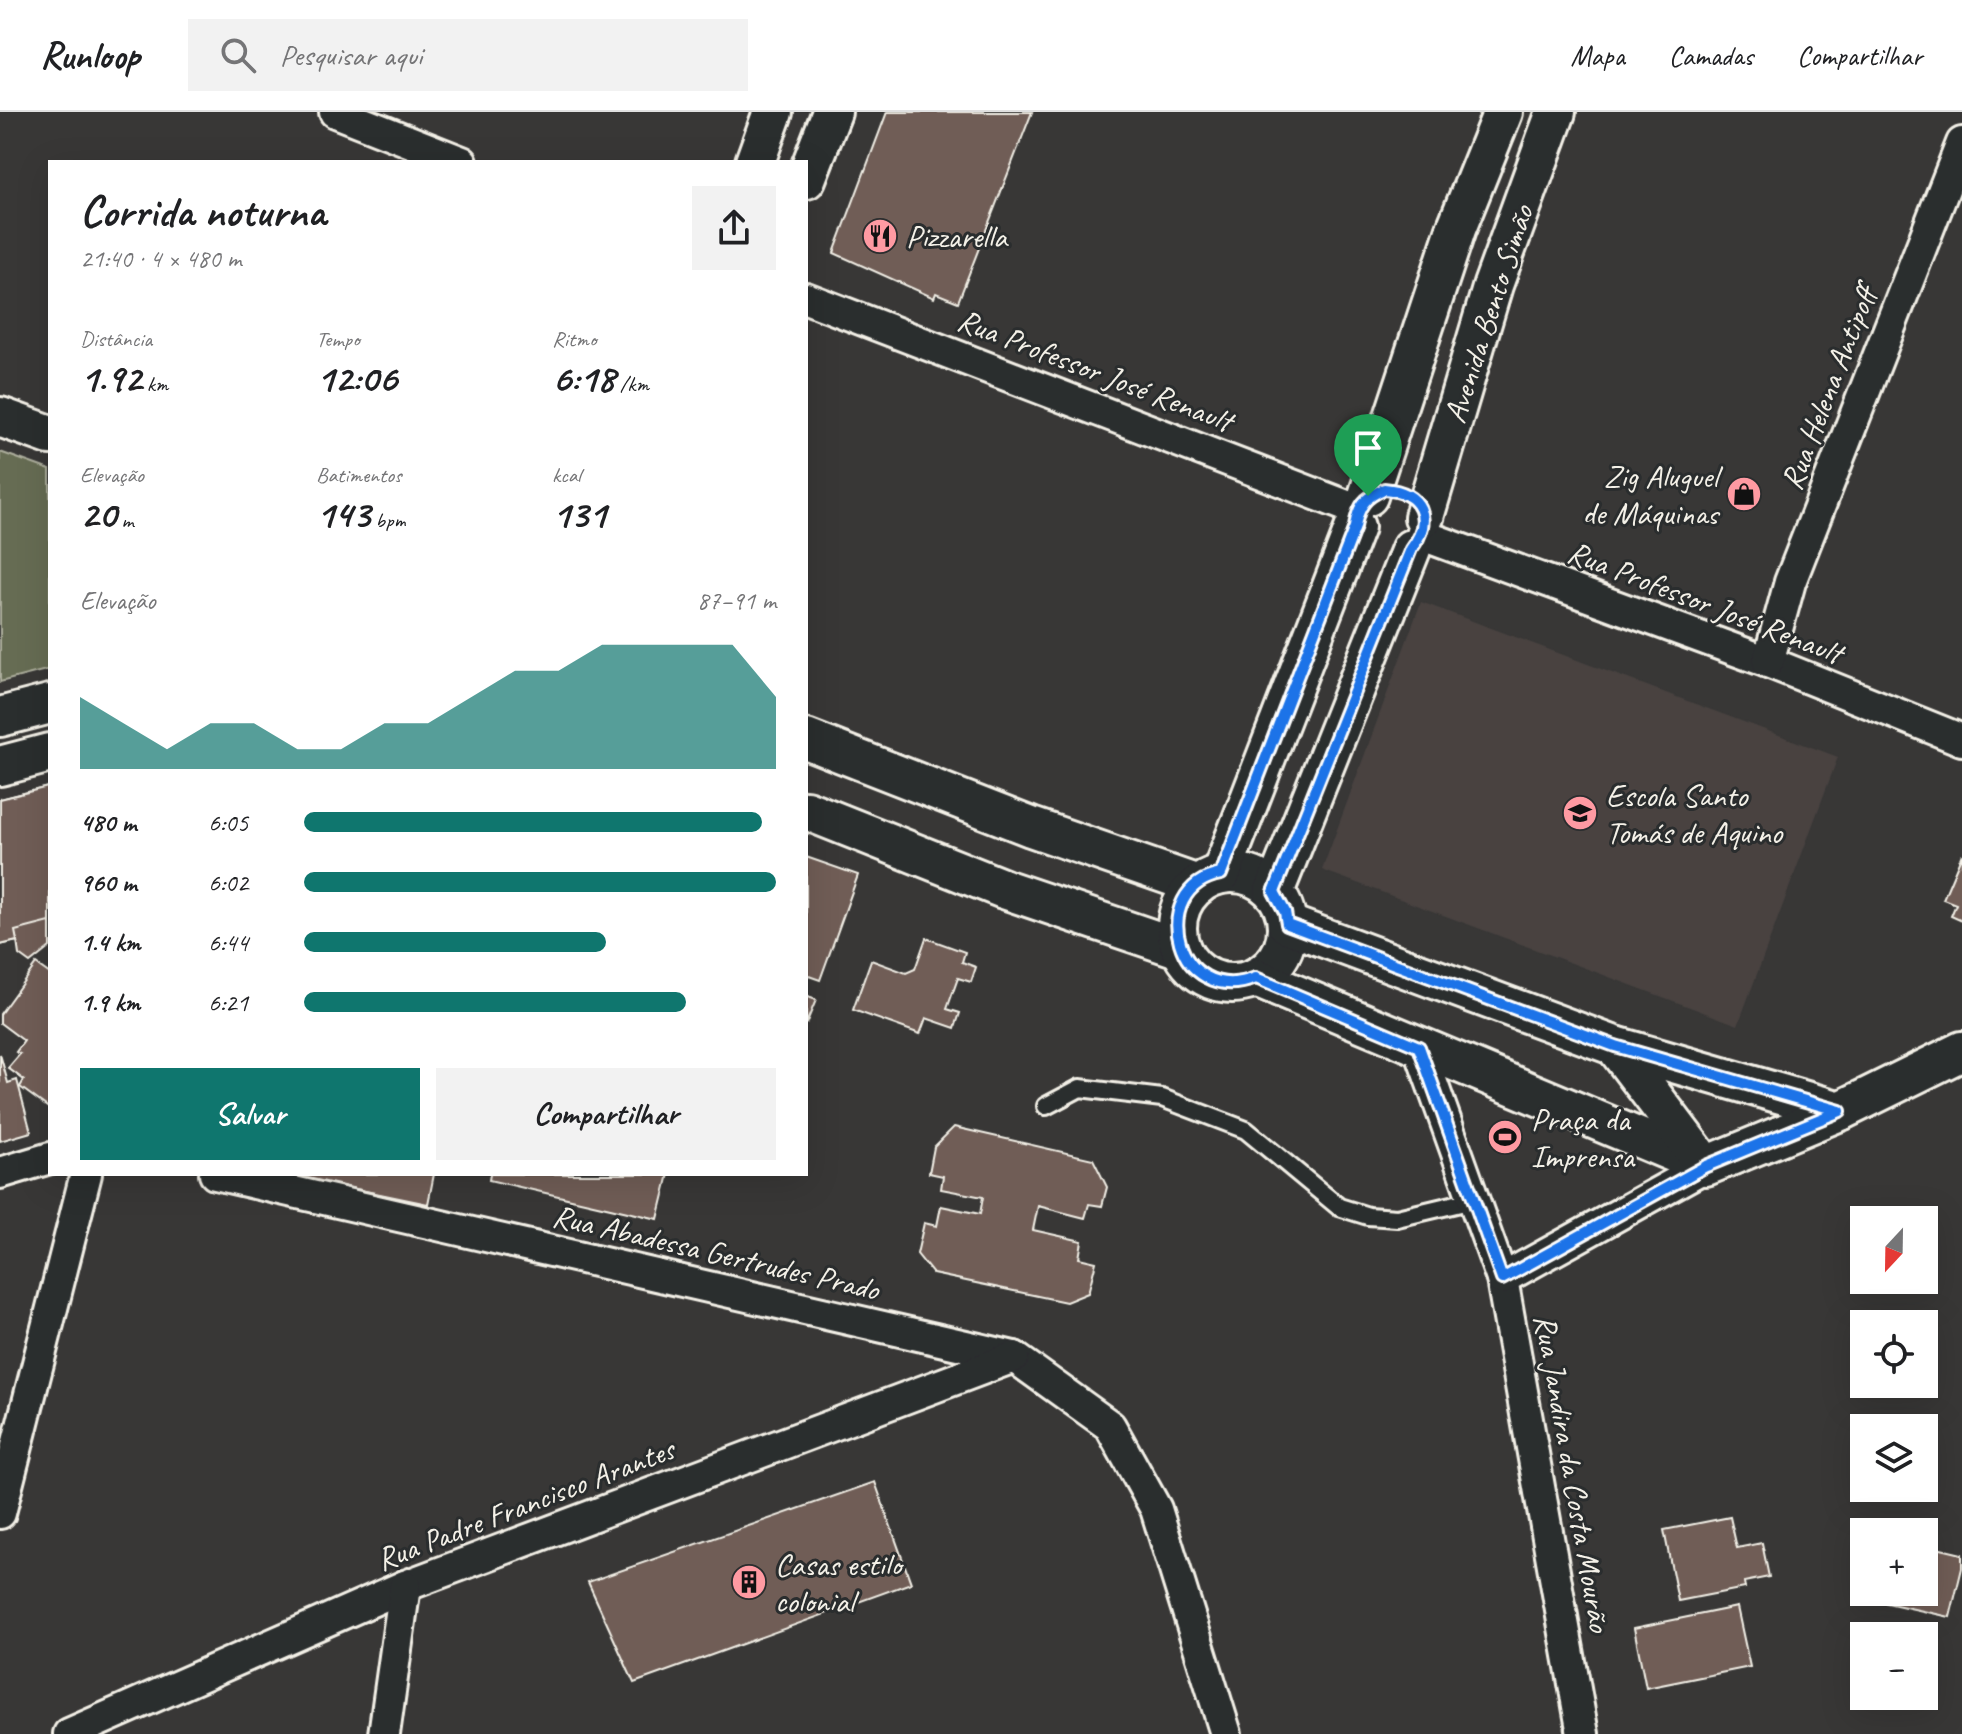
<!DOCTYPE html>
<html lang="pt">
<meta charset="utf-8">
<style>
body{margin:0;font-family:Caveat,sans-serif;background:#f2f2f2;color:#202124;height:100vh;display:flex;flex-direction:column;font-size:30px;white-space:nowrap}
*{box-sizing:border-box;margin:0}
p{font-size:26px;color:#757577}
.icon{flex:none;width:44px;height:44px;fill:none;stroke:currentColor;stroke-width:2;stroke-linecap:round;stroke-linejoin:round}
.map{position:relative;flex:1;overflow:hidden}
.panel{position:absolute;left:48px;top:48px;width:760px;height:1016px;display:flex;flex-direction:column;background:#fff;border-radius:0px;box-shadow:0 8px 32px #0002}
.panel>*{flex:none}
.needle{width:52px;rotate:202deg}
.controls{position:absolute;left:1850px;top:1094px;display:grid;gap:16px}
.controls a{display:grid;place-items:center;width:88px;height:88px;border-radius:0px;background:#fff;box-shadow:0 8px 32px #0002;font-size:40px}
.pin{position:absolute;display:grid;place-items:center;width:68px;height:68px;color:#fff;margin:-82px -34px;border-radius:50% 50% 50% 0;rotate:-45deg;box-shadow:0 0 8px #0007}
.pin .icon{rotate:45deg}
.round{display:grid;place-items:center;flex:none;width:84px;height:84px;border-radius:0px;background:#f2f2f2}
.head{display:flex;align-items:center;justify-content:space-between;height:136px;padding:0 32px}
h1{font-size:44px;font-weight:700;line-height:60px}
.figures{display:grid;grid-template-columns:repeat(3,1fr);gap:12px;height:136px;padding:8px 32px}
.figures div{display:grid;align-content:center}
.figures b{font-size:40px;font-weight:700}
.figures small{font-size:22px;font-weight:400}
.figures p{font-size:22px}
.chart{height:224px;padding:16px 32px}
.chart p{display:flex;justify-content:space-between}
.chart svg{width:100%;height:144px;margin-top:8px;fill:#0f766e;opacity:.7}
.button{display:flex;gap:16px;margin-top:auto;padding:16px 32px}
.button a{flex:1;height:92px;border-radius:0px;background:#0f766e;color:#fff;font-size:32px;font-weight:700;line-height:92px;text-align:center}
.button a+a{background:#f2f2f2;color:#202124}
ul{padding:0 32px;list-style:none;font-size:26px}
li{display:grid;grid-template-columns:128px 96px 1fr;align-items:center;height:60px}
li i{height:20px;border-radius:10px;background:#0f766e}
header{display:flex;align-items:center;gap:48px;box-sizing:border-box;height:112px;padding:0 40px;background:#fff;border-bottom:2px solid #e0e0e0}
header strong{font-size:38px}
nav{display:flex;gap:44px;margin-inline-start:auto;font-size:28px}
.search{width:560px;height:72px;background:#f2f2f2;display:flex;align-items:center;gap:20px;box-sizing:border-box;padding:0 28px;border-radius:0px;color:#757577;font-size:30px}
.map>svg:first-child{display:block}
.built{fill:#484240}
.green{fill:#666c52;stroke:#adae9d;stroke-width:2}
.building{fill:#6f5d57;stroke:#f4f1e8;stroke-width:2}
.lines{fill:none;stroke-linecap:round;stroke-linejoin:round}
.service-casing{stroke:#f4f1e8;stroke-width:22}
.minor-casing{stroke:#f4f1e8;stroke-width:36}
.tertiary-casing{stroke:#f4f1e8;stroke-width:44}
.service{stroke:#2a2d2e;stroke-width:16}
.minor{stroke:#2a2d2e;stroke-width:30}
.tertiary{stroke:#2a2d2e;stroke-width:38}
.route-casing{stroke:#fff;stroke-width:16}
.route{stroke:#1a73e8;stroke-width:10}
.labels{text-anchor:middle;stroke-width:6;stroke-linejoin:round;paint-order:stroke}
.poi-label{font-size:32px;fill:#f4f1e8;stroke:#2a2d2e;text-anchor:start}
.street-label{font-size:32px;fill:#f4f1e8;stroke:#2a2d2e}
</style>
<header>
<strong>Runloop</strong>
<div class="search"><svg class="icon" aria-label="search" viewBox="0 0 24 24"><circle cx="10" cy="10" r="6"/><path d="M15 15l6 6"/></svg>Pesquisar aqui</div>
<nav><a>Mapa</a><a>Camadas</a><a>Compartilhar</a></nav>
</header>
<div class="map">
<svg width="1962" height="1622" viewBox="0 0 1962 1622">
<rect width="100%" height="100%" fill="#383736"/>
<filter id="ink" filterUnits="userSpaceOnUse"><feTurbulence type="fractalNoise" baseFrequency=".0125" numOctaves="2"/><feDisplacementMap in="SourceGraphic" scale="16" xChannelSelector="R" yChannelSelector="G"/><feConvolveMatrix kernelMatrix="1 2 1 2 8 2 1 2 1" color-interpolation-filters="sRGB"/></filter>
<g filter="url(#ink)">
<!-- built -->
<polygon class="built" points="1421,490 1838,645 1738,913 1322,758"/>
<!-- green -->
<polygon class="green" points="0,340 50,358 50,557 0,570"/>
<!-- building -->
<g class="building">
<polygon points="887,0 1032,0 958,190 936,181 934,186 834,141"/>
<polygon points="48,675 50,684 50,835 30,851 19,843 17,829 0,833 0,687"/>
<polygon points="48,675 50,684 50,810 15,819 17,829 0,833 0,687"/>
<polygon points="1962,742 1962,809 1951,804 1956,792 1943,787"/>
<polygon points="806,745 858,763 820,868 806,863"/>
<polygon points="926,826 965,840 962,850 976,855 971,870 958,866 947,897 960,901 955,916 926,906 920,922 853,898 871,848 906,861 915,857"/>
<polygon points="36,852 50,862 50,997 20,975 24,968 8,956 20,942 16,940 24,929 0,911 0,902"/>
<polygon points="806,884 816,888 806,912"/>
<polygon points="0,942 8,971 17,968 31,1020 0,1029"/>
<polygon points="954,1015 1093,1047 1107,1075 1102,1094 1089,1092 1085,1106 1038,1094 1033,1118 1082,1129 1079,1146 1096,1150 1088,1181 1066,1190 933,1162 917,1142 924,1111 937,1114 941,1094 980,1102 983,1085 941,1077 943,1064 929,1061 934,1035"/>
<polygon points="304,1062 434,1062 428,1092 303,1066"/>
<polygon points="490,1062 669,1062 658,1107 489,1068"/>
<polygon points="875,1370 911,1471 634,1571 588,1470"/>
<polygon points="1730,1405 1737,1436 1762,1431 1769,1465 1744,1470 1745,1476 1678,1489 1664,1418"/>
<polygon points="1924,1433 1962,1442 1962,1456 1950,1505 1869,1487 1870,1480 1924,1480"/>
<polygon points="1737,1495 1750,1555 1646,1576 1634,1516"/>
</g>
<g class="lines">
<!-- service casing -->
<g class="service-casing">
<polyline id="service" points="1046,994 1080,976 1162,986 1246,1018 1339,1095 1368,1104 1397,1106 1473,1088"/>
</g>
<!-- minor casing -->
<g class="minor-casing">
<g id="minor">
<polyline points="335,0 462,50"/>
<polyline points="806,186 1357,398"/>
<polyline points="1422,423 1768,550 1962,628"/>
<polyline points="1768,550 1790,470 1962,31"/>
<polyline points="1419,935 1502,1167 1583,1622"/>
<polyline points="0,1061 50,1046"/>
<polyline points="215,1062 1014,1245 1110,1314 1156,1397 1226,1622"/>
<polyline points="1502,1167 1706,1054"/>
<polyline points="0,1401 86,1062"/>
<polyline points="69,1622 405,1474 1014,1245"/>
<polyline points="384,1622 405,1474"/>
</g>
</g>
<!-- tertiary casing -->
<g class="tertiary-casing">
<g id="tertiary">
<polyline points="755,50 773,0"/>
<polyline points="806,67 832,0"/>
<polyline points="0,305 50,323"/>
<polyline points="1368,384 1456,117 1503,0"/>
<polyline points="1424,405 1493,173 1556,0"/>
<polyline points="0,605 50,592"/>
<polyline points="806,627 1031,715 1198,773"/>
<polyline points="0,654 50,641"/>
<polyline points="806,698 1004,777 1181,837"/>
<circle cx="1232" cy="816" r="55"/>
<polyline points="1221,762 1355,415"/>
<polyline points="1274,780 1411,437"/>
<polyline points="1287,812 1615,934 1840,999"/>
<polyline points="1256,866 1706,1054 1840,999 1962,939"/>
<polyline points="1615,934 1704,1052"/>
</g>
</g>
<!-- service -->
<use href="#service" class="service"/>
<!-- minor -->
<use href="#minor" class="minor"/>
<!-- tertiary -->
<use href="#tertiary" class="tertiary"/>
</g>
</g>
<g class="lines" filter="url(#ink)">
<!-- route casing -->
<g class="route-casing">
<path id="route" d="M1384,377c38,3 50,30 27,60l-137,343 11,20 2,12 328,122 225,65 -134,55 -204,113 -83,-232 -163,-69c-80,31 -111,-90 -35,-104l134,-347c3,-21 10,-30 29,-38z"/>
</g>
<!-- route -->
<use href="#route" class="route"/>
</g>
<!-- icons -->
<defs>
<g id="restaurant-disc" transform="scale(1.8)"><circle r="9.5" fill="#ff9aa2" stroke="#2a2d2e"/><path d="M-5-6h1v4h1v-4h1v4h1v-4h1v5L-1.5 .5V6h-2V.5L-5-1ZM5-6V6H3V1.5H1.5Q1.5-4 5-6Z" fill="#111"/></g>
<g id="shop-disc" transform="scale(1.8)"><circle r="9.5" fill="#ff9aa2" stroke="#2a2d2e"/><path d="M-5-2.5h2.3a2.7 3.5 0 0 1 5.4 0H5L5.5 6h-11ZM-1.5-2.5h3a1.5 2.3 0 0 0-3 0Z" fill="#111"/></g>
<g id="school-disc" transform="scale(1.8)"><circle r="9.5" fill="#ff9aa2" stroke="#2a2d2e"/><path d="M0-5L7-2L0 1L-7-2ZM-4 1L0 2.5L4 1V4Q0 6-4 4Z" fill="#111"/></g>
<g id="stadium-disc" transform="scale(1.8)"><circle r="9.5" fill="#ff9aa2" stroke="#2a2d2e"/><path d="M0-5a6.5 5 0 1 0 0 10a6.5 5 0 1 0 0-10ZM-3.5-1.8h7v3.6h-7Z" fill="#111"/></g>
<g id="building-disc" transform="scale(1.8)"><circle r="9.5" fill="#ff9aa2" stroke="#2a2d2e"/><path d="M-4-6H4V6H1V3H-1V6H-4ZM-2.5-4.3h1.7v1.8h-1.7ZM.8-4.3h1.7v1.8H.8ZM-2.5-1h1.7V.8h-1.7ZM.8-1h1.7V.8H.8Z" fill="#111"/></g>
</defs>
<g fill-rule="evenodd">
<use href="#restaurant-disc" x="880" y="124"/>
<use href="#shop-disc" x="1744" y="382"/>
<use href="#school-disc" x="1580" y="701"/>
<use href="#stadium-disc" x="1505" y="1025"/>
<use href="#building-disc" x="749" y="1470"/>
</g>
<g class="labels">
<!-- poi labels -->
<g class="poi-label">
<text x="906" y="135">Pizzarella</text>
<text x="1718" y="375" text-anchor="end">Zig Aluguel<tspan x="1718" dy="37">de Máquinas</tspan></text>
<text x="1606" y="694">Escola Santo<tspan x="1606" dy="37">Tomás de Aquino</tspan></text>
<text x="1531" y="1018">Praça da<tspan x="1531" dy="37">Imprensa</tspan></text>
<text x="775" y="1463">Casas estilo<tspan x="775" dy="37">colonial</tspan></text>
</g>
<!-- street labels -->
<g class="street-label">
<text transform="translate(1488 202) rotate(-72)" y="11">Avenida Bento Simão</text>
<text transform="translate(1095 258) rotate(21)" y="11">Rua Professor José Renault</text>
<text transform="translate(1828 276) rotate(-69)" y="11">Rua Helena Antipoff</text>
<text transform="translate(1705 490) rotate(21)" y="11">Rua Professor José Renault</text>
<text transform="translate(716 1140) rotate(13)" y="11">Rua Abadessa Gertrudes Prado</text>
<text transform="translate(1573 1361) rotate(80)" y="11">Rua Jandira da Costa Mourão</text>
<text transform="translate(525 1392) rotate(-21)" y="11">Rua Padre Francisco Arantes</text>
</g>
</g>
</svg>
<div class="controls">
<a><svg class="needle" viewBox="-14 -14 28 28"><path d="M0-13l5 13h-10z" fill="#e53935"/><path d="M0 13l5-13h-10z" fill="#757577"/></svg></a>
<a><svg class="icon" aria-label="locate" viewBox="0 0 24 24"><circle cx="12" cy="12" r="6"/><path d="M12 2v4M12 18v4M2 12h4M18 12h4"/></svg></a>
<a><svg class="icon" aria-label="layers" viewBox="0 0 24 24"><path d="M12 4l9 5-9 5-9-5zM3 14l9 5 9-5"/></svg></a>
<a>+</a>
<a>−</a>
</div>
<div class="pin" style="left:1368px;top:384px;background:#1e9e55"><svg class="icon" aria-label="arrive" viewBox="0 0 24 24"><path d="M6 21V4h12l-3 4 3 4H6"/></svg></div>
<section class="panel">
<div class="head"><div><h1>Corrida noturna</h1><p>21:40 · 4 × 480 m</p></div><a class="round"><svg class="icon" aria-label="share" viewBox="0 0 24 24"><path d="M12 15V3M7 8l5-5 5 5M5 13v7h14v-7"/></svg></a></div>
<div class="figures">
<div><p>Distância</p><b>1.92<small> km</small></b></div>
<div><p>Tempo</p><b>12:06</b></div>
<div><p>Ritmo</p><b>6:18<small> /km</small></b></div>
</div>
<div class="figures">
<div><p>Elevação</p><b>20<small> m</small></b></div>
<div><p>Batimentos</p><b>143<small> bpm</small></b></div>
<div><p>kcal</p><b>131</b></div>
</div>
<div class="chart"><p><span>Elevação</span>87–91 m</p>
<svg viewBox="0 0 160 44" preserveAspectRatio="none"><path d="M0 44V22L10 30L20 38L30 30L40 30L50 38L60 38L70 30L80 30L90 22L100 14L110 14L120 6L130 6L140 6L150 6L160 22V44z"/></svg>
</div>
<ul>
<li><b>480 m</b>6:05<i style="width:97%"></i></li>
<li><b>960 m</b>6:02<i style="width:100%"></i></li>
<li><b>1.4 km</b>6:44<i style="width:64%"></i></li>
<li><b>1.9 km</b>6:21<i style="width:81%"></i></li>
</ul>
<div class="button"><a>Salvar</a><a>Compartilhar</a></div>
</section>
</div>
